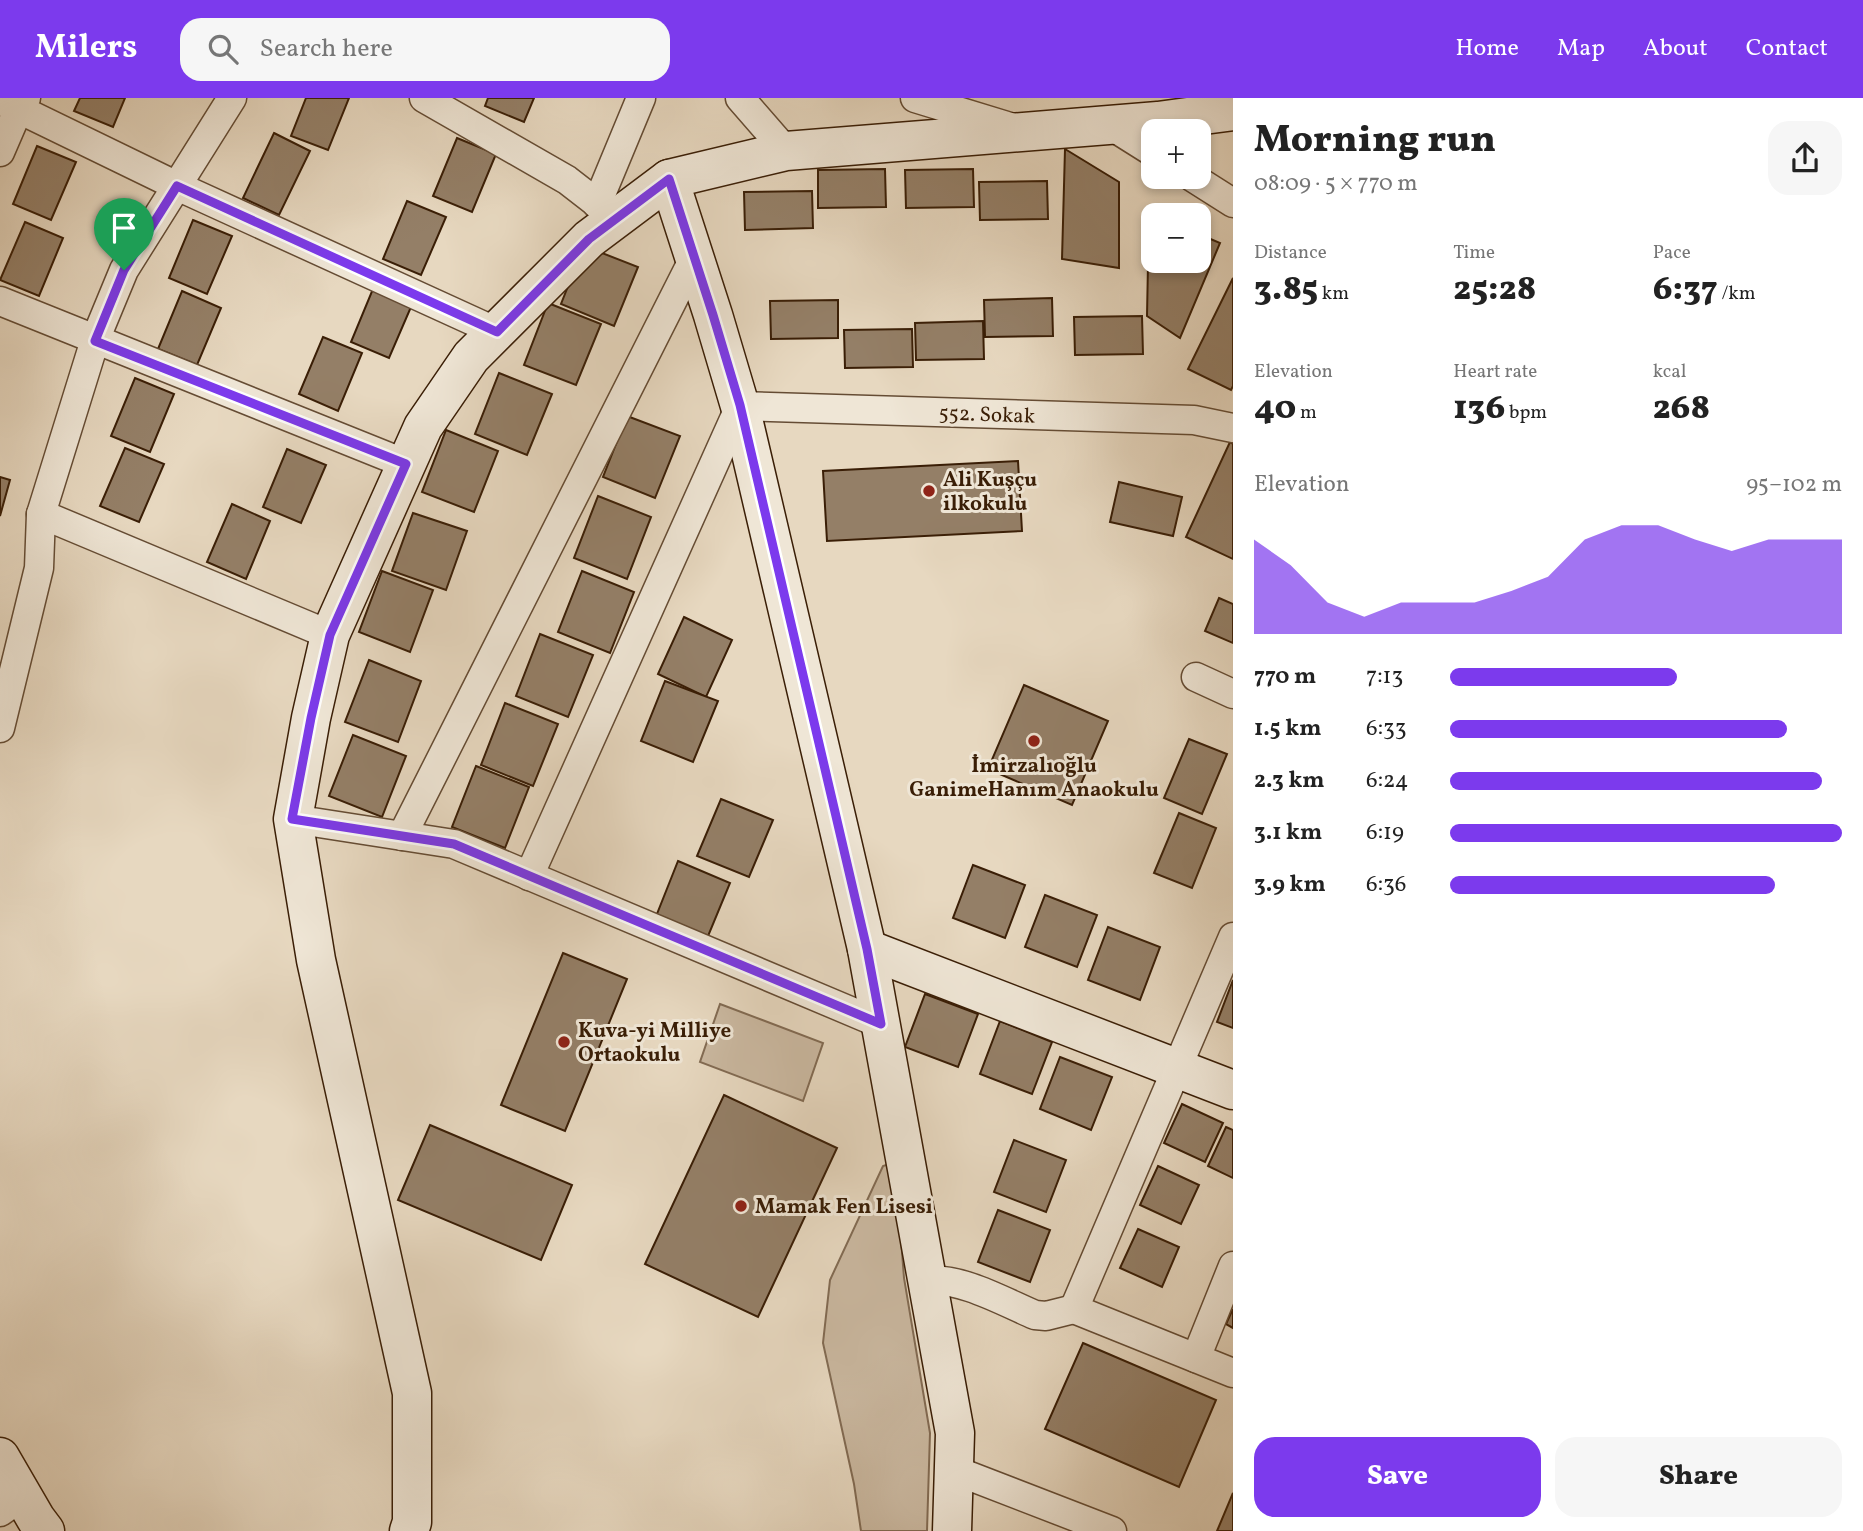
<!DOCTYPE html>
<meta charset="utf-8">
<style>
body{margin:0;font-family:Vollkorn,serif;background:#f6f6f6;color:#222;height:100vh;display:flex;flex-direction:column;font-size:26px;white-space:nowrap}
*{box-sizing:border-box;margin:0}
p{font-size:23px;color:#767676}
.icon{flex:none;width:38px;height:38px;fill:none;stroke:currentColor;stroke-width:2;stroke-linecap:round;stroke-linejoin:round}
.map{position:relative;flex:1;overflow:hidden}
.panel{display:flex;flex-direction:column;background:#fff;width:630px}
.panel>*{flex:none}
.tools{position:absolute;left:1141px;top:21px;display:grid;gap:14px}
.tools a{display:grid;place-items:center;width:70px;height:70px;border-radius:14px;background:#fff;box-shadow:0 4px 10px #0003;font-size:35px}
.pin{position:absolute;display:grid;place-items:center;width:60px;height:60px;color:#fff;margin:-72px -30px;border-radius:50% 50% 50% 0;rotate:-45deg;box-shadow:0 0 7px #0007}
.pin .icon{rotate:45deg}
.round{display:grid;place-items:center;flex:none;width:74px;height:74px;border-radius:21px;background:#f6f6f6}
.summary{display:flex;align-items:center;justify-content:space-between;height:119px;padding:0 21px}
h1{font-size:38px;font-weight:800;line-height:52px}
.figures{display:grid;grid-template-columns:repeat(3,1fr);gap:10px;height:119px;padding:7px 21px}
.figures div{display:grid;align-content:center}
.figures b{font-size:35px;font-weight:800}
.figures small{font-size:19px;font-weight:400}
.figures p{font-size:19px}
.chart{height:196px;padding:14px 21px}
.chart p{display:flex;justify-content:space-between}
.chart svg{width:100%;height:126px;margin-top:7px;fill:#7c3aed;opacity:.7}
.action{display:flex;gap:14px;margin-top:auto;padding:14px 21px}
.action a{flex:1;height:80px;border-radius:21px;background:#7c3aed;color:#fff;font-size:28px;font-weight:800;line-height:80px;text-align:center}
.action a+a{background:#f6f6f6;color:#222}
ul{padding:0 21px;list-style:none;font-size:23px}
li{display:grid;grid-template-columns:112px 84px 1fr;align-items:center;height:52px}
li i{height:18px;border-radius:9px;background:#7c3aed}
header{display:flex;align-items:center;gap:42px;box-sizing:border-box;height:98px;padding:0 35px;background:#7c3aed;color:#fff}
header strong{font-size:33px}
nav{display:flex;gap:38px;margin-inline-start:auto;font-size:24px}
.search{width:490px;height:63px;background:#f6f6f6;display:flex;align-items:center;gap:18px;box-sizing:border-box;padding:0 24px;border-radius:21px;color:#767676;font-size:26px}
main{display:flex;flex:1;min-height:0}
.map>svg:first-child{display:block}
.green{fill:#cab8a0;stroke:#826b53;stroke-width:2}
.building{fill:#947f67;stroke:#3a1e06;stroke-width:2}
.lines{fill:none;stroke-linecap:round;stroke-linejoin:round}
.street-casing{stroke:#654c34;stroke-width:31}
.secondary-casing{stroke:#3a1e06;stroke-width:41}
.street{stroke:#efe6d6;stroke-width:28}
.secondary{stroke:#efe6d6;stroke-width:38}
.route-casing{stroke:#fff;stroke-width:14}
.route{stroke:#7c3aed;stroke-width:9}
.poi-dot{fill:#8f2418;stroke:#efe6d6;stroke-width:2.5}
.labels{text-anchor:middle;stroke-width:6;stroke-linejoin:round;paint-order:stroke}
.street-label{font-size:21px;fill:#3a1e06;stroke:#efe6d6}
.poi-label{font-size:21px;font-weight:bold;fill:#3a1e06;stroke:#efe6d6;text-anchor:start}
</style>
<header>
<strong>Milers</strong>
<div class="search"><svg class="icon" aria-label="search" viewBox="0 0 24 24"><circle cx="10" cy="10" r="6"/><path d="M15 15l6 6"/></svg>Search here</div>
<nav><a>Home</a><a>Map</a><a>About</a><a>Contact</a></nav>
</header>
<main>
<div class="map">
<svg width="1233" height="1433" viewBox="0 0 1233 1433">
<rect width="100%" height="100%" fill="#e7d8c0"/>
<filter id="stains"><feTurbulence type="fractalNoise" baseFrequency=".00286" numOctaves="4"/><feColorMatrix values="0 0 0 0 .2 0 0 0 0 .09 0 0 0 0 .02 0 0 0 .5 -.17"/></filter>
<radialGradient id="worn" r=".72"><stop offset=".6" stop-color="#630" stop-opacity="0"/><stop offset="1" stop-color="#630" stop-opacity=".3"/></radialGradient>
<!-- green -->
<g class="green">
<polygon points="720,906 823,945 803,1003 700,964"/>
<polygon points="895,1064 904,1180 930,1335 927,1433 861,1433 854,1386 823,1245 830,1182 883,1068"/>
</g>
<!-- building -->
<g class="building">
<polygon points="80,0 125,0 113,29 74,13"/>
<polygon points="306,0 349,0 328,52 291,38"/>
<polygon points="488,0 534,0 524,24 485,8"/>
<polygon points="274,35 310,53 279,117 243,100"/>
<polygon points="457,40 496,56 472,114 433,98"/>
<polygon points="37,48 76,64 51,122 13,106"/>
<polygon points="1065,51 1119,84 1119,170 1062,161"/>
<polygon points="885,71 886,109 818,110 818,72"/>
<polygon points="973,71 974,109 906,110 905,72"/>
<polygon points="1047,83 1048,121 980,122 979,84"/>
<polygon points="812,93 813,130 745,132 744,94"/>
<polygon points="407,103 446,119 421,177 383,161"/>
<polygon points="1149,114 1156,117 1153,117 1153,163 1199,163 1199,136 1220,145 1180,240 1147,218"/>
<polygon points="193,122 232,138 207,196 169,180"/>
<polygon points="25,124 63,140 39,198 0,182"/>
<polygon points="584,148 638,169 614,228 561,206"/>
<polygon points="1233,180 1233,288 1231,292 1188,271"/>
<polygon points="375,186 414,202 389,260 351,244"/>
<polygon points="182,193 221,210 197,267 158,251"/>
<polygon points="1052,200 1053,238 985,239 984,202"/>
<polygon points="838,202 838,240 771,241 770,203"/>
<polygon points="548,205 601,226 576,287 524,267"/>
<polygon points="1142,218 1143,256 1075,257 1074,219"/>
<polygon points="983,223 984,261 916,262 915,225"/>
<polygon points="912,231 913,269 845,270 844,232"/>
<polygon points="323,239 362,255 338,313 299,296"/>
<polygon points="499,275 552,296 527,357 475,336"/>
<polygon points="135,280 174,296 150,354 111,338"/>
<polygon points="627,318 680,338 655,400 603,379"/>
<polygon points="446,332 498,353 474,414 422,394"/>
<polygon points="1230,344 1233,346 1233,461 1186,439"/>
<polygon points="125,350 164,366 139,424 100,408"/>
<polygon points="287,351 326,367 301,425 263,409"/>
<polygon points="1018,363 1022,433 827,443 823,373"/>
<polygon points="0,379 10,382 0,418"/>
<polygon points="1119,384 1182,399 1173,438 1110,424"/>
<polygon points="598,398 651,419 627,481 574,460"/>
<polygon points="232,406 270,423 246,481 207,464"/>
<polygon points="413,415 467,433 446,492 392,473"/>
<polygon points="382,473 433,492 410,554 359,534"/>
<polygon points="582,473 634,494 610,555 558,534"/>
<polygon points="1219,500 1233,506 1233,545 1205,533"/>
<polygon points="684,519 732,542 706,599 658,576"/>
<polygon points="540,536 593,557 568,619 516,598"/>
<polygon points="369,562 421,583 398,644 345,624"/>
<polygon points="665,583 718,603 693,664 641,643"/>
<polygon points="1024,587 1108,623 1072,707 988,671"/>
<polygon points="505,605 558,626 533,688 481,667"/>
<polygon points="353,637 406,658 382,719 329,698"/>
<polygon points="1189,641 1227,656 1202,716 1164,700"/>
<polygon points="476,668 529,689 505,750 452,729"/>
<polygon points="721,701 773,722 749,779 697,758"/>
<polygon points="1179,715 1216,730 1192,790 1154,775"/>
<polygon points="678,763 730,785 706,843 655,821"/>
<polygon points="973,767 1025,787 1005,840 953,820"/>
<polygon points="1045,797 1097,817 1077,869 1025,849"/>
<polygon points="1108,829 1160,849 1140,902 1088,882"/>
<polygon points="563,855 627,881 565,1033 501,1007"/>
<polygon points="1233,882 1233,930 1217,924"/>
<polygon points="925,896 978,916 958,969 905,949"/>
<polygon points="1000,923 1052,944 1032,996 980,976"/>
<polygon points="1060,959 1112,979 1091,1032 1040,1011"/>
<polygon points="724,997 837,1050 758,1219 645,1166"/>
<polygon points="1182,1006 1223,1025 1205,1064 1164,1045"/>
<polygon points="430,1027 572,1087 541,1162 398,1102"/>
<polygon points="1226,1029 1233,1032 1233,1080 1208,1068"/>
<polygon points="1014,1042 1066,1062 1046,1114 994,1094"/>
<polygon points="1158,1068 1199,1087 1181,1126 1140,1107"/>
<polygon points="998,1112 1050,1132 1030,1184 978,1164"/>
<polygon points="1138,1131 1179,1149 1162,1189 1120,1170"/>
<polygon points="1233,1211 1233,1230 1226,1226"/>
<polygon points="1083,1245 1216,1302 1179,1389 1045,1331"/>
<polygon points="1233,1395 1233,1433 1217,1433"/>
</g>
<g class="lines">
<!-- street casing -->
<g class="street-casing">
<g id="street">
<polyline points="424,0 567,82 616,120"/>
<polyline points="740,0 786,53"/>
<polyline points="915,0 1010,29"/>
<polyline points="0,2 177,88 497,234"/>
<polyline points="1110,27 1153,54"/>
<polyline points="0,54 19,10 26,0"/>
<polyline points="1192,79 1233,105"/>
<polyline points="597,106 641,0"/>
<polyline points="0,203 406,366"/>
<polyline points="41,416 330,537"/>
<polyline points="1196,579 1233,596"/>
<polyline points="0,630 39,470 41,416 95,242 124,172 232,0"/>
<polyline points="293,721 454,746 881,926"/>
<polyline points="402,738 694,160"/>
<polyline points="529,778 740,308 1194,322 1233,330"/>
<polyline points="1233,839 1074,1211 1233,1275"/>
<path d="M927,1183c34,-4 77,21 108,34l11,1 28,-7"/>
<polyline points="1196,1260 1233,1168"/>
<polyline points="954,1372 1112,1433"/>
<polyline points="0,1414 23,1398"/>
</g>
</g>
<!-- secondary casing -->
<g class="secondary-casing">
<g id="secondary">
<polyline points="669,81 713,217 740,308 867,851 955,1335 952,1433"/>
<polyline points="867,851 1233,992"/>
<polyline points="0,1359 36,1421 45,1433"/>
<polyline points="409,1433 412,1424 412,1295 316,862 293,721 311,620 330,537 423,329 471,259 589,141 669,81 786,53 1158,23 1233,13"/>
</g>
</g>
<!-- street -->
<use href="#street" class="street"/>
<!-- secondary -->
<use href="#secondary" class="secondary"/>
</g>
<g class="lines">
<!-- route casing -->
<g class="route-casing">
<polygon id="route" points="669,81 713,217 740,307 867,851 881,926 454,746 292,721 311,620 330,537 406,366 95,243 124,172 177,88 497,234 589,141"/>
</g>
<!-- route -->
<use href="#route" class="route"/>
</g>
<!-- markers -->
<g class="poi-dot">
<circle cx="929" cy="393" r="7"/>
<circle cx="1034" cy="643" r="7"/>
<circle cx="564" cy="944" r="7"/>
<circle cx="741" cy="1108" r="7"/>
</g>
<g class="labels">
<!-- street labels -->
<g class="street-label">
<text transform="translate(987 316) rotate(2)" y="7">552. Sokak</text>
</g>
<!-- poi labels -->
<g class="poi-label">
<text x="943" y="388">Ali Kuşçu<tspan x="943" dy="24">ilkokulu</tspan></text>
<text x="1034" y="674" text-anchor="middle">İmirzalıoğlu<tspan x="1034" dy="24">GanimeHanım Anaokulu</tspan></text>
<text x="578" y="939">Kuva-yi Milliye<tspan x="578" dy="24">Ortaokulu</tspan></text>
<text x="755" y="1115">Mamak Fen Lisesi</text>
</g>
</g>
<rect width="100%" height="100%" filter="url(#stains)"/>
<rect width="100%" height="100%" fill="url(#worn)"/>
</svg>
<div class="tools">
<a>+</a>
<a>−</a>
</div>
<div class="pin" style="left:124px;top:172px;background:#1e9e55"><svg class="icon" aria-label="arrive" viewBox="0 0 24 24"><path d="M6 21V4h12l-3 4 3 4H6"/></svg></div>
</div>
<section class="panel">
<div class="summary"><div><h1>Morning run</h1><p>08:09 · 5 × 770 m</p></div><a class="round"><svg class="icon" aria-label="share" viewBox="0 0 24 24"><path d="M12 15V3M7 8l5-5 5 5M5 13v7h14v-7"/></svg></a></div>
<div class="figures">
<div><p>Distance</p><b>3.85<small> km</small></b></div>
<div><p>Time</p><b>25:28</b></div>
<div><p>Pace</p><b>6:37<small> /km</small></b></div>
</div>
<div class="figures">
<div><p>Elevation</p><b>40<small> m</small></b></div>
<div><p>Heart rate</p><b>136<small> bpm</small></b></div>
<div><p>kcal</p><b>268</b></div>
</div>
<div class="chart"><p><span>Elevation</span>95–102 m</p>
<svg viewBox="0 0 160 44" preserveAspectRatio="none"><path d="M0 44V11L10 20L20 33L30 38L40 33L50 33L60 33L70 29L80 24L90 11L100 6L110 6L120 11L130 15L140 11L150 11L160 11V44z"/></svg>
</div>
<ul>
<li><b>770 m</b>7:13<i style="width:58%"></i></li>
<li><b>1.5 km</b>6:33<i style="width:86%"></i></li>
<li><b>2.3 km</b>6:24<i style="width:95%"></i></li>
<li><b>3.1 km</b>6:19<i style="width:100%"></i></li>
<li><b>3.9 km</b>6:36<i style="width:83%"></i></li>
</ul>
<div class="action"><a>Save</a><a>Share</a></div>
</section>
</main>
